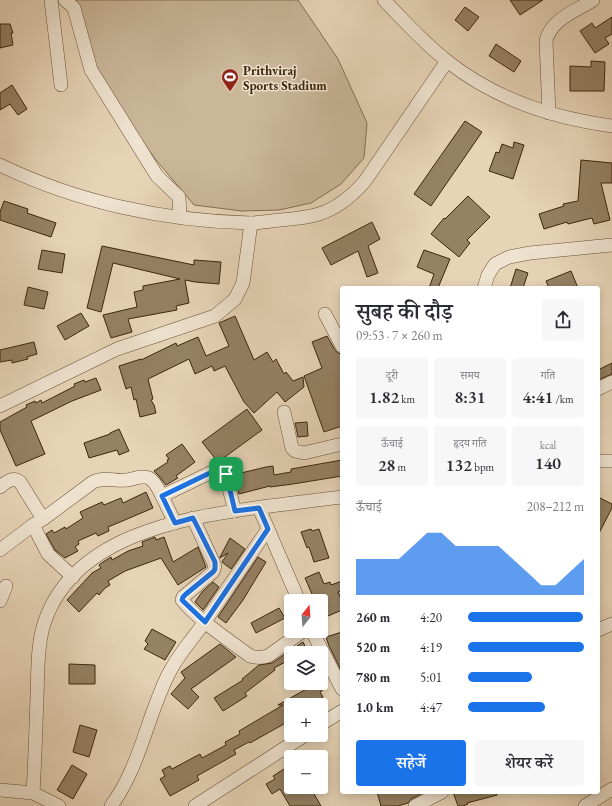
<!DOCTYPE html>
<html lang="hi">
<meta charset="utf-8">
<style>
body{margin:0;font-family:"EB Garamond","Noto Serif Devanagari",serif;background:#f7f7f7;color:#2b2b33;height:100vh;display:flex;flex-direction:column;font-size:15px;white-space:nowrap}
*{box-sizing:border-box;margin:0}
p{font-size:13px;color:#7c7c81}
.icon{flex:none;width:22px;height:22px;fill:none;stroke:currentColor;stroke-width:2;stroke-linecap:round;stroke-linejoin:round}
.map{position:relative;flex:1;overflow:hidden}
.details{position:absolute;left:340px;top:286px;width:260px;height:508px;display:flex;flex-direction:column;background:#fff;border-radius:4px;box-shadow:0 2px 10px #0003}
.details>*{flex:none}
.needle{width:26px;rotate:17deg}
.buttons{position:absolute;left:284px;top:594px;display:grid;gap:8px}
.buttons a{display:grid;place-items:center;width:44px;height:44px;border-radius:4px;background:#fff;box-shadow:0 2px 10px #0003;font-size:20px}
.pin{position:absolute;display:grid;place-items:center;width:34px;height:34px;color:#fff;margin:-17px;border-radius:8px;box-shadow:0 2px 6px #0006}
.round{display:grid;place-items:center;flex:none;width:42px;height:42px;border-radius:4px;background:#f7f7f7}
.overview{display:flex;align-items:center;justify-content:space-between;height:68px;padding:0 16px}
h1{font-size:22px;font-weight:600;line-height:30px}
.figures{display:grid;grid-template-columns:repeat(3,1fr);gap:6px;height:68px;padding:4px 16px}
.figures div{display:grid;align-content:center;border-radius:4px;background:#f7f7f7;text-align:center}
.figures b{font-size:17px;font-weight:600}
.figures small{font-size:11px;font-weight:400}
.figures p{font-size:11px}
.chart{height:112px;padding:8px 16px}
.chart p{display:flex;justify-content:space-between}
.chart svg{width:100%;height:72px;margin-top:4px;fill:#1a73e8;opacity:.7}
.action{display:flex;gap:8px;margin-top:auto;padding:8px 16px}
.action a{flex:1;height:46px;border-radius:4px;background:#1a73e8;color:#fff;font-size:16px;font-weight:600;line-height:46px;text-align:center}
.action a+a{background:#f7f7f7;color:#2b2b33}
ul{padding:0 16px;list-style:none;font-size:13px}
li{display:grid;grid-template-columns:64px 48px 1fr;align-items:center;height:30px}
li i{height:10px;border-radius:5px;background:#1a73e8}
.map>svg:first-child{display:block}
.green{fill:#cab79a;stroke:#846f52}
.building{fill:#958164;stroke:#3d270b}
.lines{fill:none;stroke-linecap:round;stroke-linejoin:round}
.minor-casing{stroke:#685236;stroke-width:14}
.minor{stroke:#efe3d0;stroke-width:13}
.route-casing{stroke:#fff;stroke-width:8}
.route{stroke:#1a73e8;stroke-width:5}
.labels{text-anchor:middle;stroke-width:3;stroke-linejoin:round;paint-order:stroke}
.poi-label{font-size:13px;font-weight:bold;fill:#3d270b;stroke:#efe3d0;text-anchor:start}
</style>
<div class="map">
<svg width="612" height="806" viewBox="0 0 612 806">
<rect width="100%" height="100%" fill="#e7d4b7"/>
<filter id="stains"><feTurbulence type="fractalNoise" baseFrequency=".005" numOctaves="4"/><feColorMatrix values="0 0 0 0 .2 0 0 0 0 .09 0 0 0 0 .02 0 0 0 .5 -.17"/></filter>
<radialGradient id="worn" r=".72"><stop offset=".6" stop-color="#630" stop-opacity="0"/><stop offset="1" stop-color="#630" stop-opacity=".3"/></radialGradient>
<!-- green -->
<polygon class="green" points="74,0 298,0 338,59 367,123 364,158 341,184 311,203 279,210 242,211 194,205 156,160 86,62"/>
<!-- building -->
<g class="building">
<polygon points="510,0 543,0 520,15"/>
<polygon points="465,7 479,17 468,31 455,20"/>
<polygon points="612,17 612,34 605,38 609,44 595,53 580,31 592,23 595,28"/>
<polygon points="0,24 10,24 13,33 11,33 13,45 0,48"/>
<polygon points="496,44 521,61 514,72 489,56"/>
<polygon points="591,61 605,62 604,91 570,91 570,66 591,67"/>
<polygon points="12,85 27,109 18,115 10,104 0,110 0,93"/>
<polygon points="465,121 482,132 431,206 414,194"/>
<polygon points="514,142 524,145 513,179 489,171 496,152 499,153 502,144 513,148"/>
<polygon points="581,160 612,163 612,183 601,183 610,220 594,224 592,218 568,224 567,222 544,229 539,214 564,206 563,204 578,201"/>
<polygon points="468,196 490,217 467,240 470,243 459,257 431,234 444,218 445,219"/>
<polygon points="4,201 28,209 27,213 56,223 51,237 0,220 0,212"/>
<polygon points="372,222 380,239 368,246 378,273 367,277 358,251 331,265 322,248"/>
<polygon points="102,246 194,265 194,260 221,262 219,284 195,282 185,280 189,303 176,306 177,310 128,319 132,332 111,338 103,315 137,307 134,292 143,290 143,286 180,279 113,263 101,312 87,308"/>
<polygon points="42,250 65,254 62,273 38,269"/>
<polygon points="424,250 450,259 438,288 429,288 434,274 417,267"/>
<polygon points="516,269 528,273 523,288 510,288"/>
<polygon points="571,271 578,288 549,288 546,281"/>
<polygon points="28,287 48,292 44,309 24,305"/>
<polygon points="81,313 89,326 65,340 57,326"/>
<polygon points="235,316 254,360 267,352 273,362 276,359 284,374 286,372 293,381 303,377 304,387 285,402 277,392 254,413 244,402 225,366 214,371 212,366 195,374 189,359 148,379 153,399 151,400 154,405 156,413 140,417 136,399 134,400 131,387 126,389 119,366 141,359 141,360 176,343 177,346 198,337 206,356 229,346 219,323"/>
<polygon points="327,336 335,350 338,353 342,354 342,426 324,432 304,376 322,368 312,342"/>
<polygon points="34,342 37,354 27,357 28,359 12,363 12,360 0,362 0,350"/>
<polygon points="612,363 612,374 598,380 598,370"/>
<polygon points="96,378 101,390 72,401 31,421 45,454 16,466 0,430 0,422 27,407 26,405 35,401 36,403 41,400 42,403 75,386 74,384 84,380 85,382"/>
<polygon points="247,409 262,430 218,462 202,442"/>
<polygon points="307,422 308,436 298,437 295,423"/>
<polygon points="119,429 129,451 119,455 117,450 89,458 84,443 110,434 110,433"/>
<polygon points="182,444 195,462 176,476 178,478 166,485 159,476 154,471 168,462 167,460 169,459 166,455"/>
<polygon points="342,460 342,476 293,484 270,487 270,486 239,494 236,484 239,483 237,474 266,467 273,466 274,475 291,472 291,469"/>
<polygon points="146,492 153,508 113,525 108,527 109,531 98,536 96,533 78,541 79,544 75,547 78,551 65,558 55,550 46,534 52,530 54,533 65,527 66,529 83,518 80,512 102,502 104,505 121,498 123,503"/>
<polygon points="598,497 612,504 612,508 598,535"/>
<polygon points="311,529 312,531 319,529 329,558 314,562 309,547 307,548 301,532"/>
<polygon points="155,537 156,540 164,537 173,562 198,547 206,567 178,585 161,558 125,571 108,581 110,585 105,588 99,595 97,593 79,612 67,600 92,573 101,568 99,565 103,562 111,557 112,560 128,551 143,546 142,542"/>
<polygon points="230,538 245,549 231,569 222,562 228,553 220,558 220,557"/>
<polygon points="258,557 266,562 243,600 226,623 218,617"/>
<polygon points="319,572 324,584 330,582 331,585 342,581 342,591 338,592 342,601 342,610 321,619 321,601 315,601 305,578"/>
<polygon points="213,582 219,587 203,610 195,602 202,592"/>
<polygon points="279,608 285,618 256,633 251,623"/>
<polygon points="152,629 176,642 165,660 144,649 148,644 145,641"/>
<polygon points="342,632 342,672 329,646 326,637"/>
<polygon points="303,642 307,650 302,653 291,653 291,659 274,668 275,670 245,693 247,696 223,711 214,698 243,680 242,679 259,665 272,663"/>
<polygon points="220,644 236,657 191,689 199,697 188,709 171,694 185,678 181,672"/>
<polygon points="69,664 95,665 95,684 69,684"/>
<polygon points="317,683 319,683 323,690 320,692 323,697 309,705 291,705 291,720 250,743 249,742 234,750 236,754 197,776 199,780 170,796 160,779 165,776 162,770 170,766 172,769 200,754 202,758 226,745 225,742 240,734 239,731 283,705 278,705"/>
<polygon points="80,725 97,730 89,757 73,752"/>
<polygon points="72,765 87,774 73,799 57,790"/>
<polygon points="287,767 291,774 291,787 310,787 321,806 290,806 280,789 272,794 266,784 275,779 273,776"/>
<polygon points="377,792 425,792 411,799 408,803 398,806 381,806"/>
<polygon points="453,792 497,792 497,795 467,803 468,804 463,806 458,806"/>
</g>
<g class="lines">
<!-- minor casing -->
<g class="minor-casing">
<g id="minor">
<polyline points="51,0 61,85"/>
<polyline points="65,0 74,8 91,70 157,176 179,197 180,216"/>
<path d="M384,0c20,21 40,43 63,61 48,38 105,57 165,65"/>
<path d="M549,113l-3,-72c5,-22 30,-30 47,-41"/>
<path d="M0,165c77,37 164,56 250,58 9,0 20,-2 30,-3 13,-1 26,-2 39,-6 19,-6 33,-18 46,-33l82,-120"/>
<polyline points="484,288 488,275 495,264 509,257 530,253 612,245"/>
<polyline points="325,314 342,346"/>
<polyline points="598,389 612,382"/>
<polyline points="0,406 117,349 215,316 235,299 243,283 251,223"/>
<polyline points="284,412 292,448 295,451 304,453 342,444"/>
<polyline points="598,461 612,461"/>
<path d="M0,487c6,-5 13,-11 20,-5l23,37 -10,6 15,29 25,23"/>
<polyline points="259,508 299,601"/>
<path d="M193,518l22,48 -2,6 -30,25 -1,3c15,19 48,41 68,56 6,2 11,2 18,0l35,-25"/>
<path d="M43,519l50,-37c12,-6 22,0 34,-2 7,-1 16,-5 22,-2 6,3 10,12 13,18"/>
<polyline points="175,523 162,496 216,470 224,471 225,474 235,511"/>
<polyline points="0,550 33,525"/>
<polyline points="0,601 6,586"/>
<polyline points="598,630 612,624"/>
<polyline points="312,631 342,689"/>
<polyline points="321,724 342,711"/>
<path d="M0,790l33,3c2,-33 3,-65 4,-97 1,-23 0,-47 6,-69 27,-91 138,-109 218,-120 27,-3 54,-7 81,-10"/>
<polyline points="33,793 59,806"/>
<path d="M111,806c29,-39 36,-89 57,-131 10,-21 25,-36 38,-55 21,-30 41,-61 62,-91"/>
<polyline points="195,806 305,735"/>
<polyline points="415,806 442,792"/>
<polyline points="585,806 612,789"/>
</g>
</g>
<!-- minor -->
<use href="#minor" class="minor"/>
</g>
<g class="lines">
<!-- route casing -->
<g class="route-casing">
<polygon id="route" points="216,470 224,471 226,474 235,511 259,508 268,529 205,622 182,600 183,597 186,594 213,572 215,569 215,562 193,518 175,523 162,496"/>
</g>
<!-- route -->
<use href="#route" class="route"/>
</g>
<!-- icons -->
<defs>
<g id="stadium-pin" transform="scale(0.9)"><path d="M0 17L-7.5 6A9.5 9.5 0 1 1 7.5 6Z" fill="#8f2418" stroke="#efe3d0"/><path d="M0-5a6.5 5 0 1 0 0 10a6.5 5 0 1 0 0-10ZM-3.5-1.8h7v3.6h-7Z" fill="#fff"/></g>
</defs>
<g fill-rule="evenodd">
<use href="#stadium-pin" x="230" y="77"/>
</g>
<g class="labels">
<!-- poi labels -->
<g class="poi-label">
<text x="243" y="75">Prithviraj<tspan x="243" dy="15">Sports Stadium</tspan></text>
</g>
</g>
<rect width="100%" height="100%" filter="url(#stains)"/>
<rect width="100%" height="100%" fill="url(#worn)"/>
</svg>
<div class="buttons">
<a><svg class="needle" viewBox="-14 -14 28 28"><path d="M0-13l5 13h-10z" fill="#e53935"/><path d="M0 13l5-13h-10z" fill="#7c7c81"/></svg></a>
<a><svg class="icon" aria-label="layers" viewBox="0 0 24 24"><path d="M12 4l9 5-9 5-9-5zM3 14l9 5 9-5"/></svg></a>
<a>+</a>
<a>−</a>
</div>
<div class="pin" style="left:226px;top:474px;background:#1e9e55"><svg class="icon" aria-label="arrive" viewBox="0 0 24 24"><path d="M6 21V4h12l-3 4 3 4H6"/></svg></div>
<section class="details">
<div class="overview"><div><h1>सुबह की दौड़</h1><p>09:53 · 7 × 260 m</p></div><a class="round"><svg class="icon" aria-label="share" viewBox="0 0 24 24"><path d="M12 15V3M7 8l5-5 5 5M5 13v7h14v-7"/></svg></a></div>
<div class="figures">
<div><p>दूरी</p><b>1.82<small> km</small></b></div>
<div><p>समय</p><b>8:31</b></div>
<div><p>गति</p><b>4:41<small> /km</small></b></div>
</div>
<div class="figures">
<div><p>ऊँचाई</p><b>28<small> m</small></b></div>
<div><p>हृदय गति</p><b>132<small> bpm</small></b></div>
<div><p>kcal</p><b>140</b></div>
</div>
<div class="chart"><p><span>ऊँचाई</span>208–212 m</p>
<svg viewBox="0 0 160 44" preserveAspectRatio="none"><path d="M0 44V22L10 22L20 22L30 22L40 14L50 6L60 6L70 14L80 14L90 14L100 14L110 22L120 30L130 38L140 38L150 30L160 22V44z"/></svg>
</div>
<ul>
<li><b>260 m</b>4:20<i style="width:99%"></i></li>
<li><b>520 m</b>4:19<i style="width:100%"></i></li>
<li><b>780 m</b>5:01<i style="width:55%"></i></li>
<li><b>1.0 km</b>4:47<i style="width:66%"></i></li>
</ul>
<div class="action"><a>सहेजें</a><a>शेयर करें</a></div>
</section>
</div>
